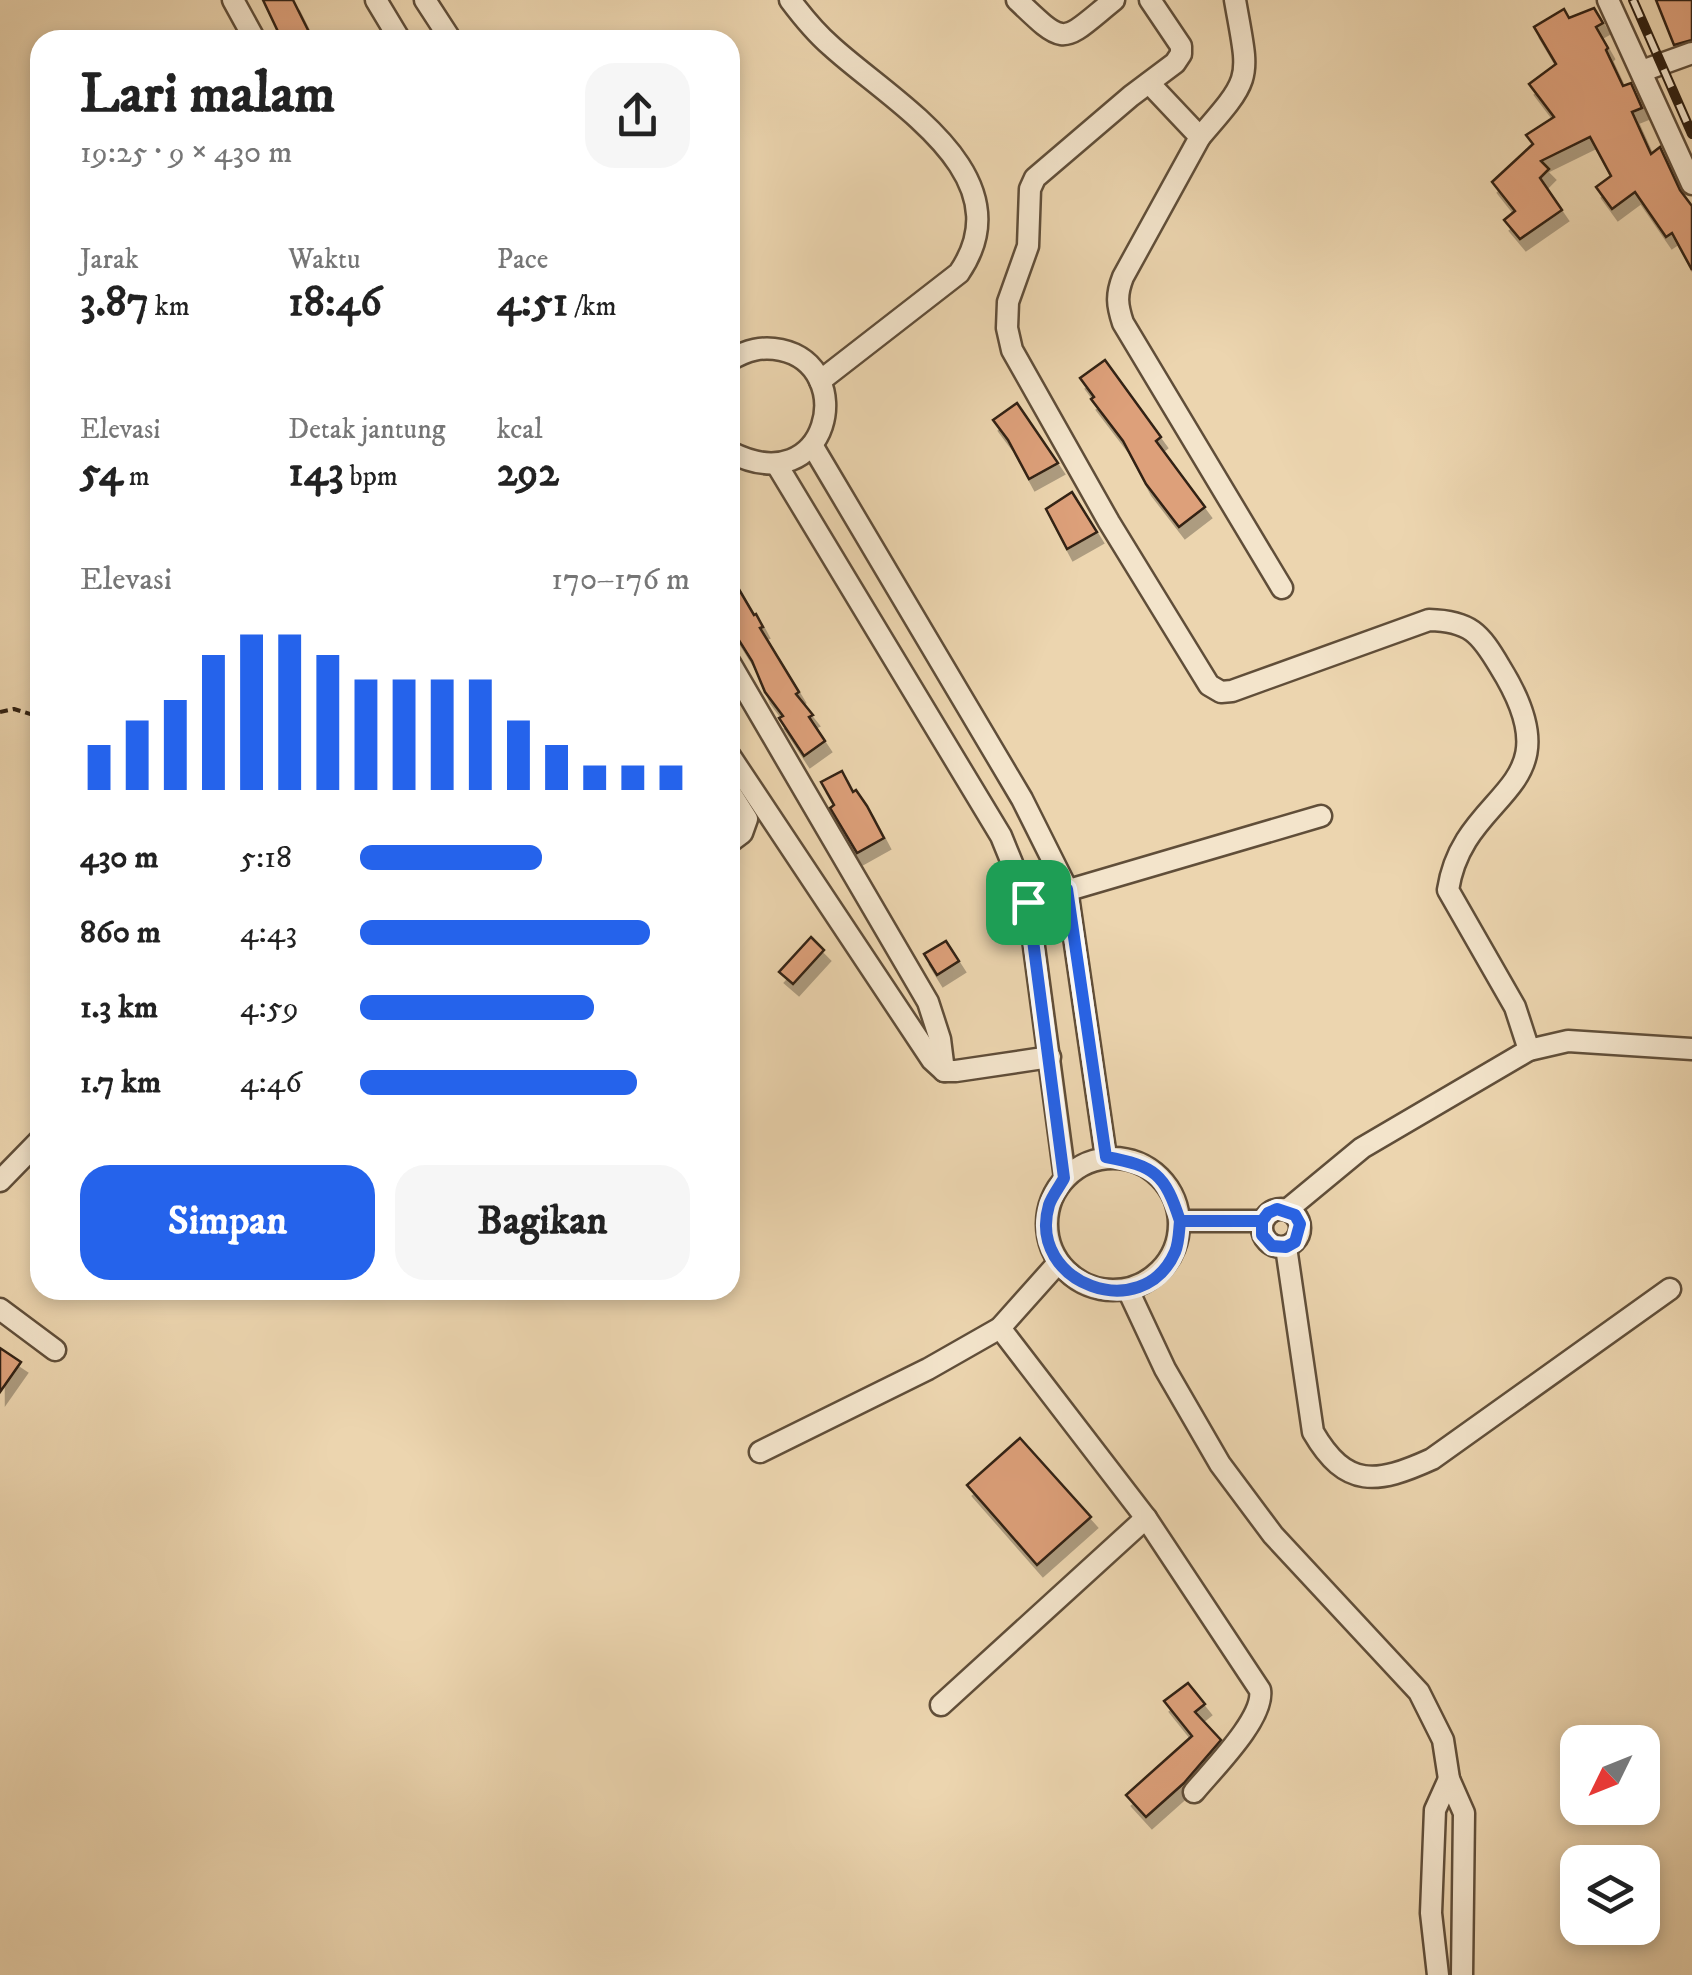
<!DOCTYPE html>
<html lang="id">
<meta charset="utf-8">
<style>
body{margin:0;font-family:"IM FELL DW Pica",serif;background:#f6f6f6;color:#222;height:100vh;display:flex;flex-direction:column;font-size:38px;white-space:nowrap}
*{box-sizing:border-box;margin:0}
p{font-size:32px;color:#767676}
.icon{flex:none;width:55px;height:55px;fill:none;stroke:currentColor;stroke-width:2;stroke-linecap:round;stroke-linejoin:round}
.map{position:relative;flex:1;overflow:hidden}
.details{position:absolute;left:30px;top:30px;width:710px;height:1270px;display:flex;flex-direction:column;background:#fff;border-radius:30px;box-shadow:0 5px 15px #0003}
.details>*{flex:none}
.needle{width:65px;rotate:227deg}
.controls{position:absolute;left:1560px;top:1725px;display:grid;gap:20px}
.controls a{display:grid;place-items:center;width:100px;height:100px;border-radius:20px;background:#fff;box-shadow:0 5px 15px #0003;font-size:50px}
.pin{position:absolute;display:grid;place-items:center;width:85px;height:85px;color:#fff;margin:-42px;border-radius:20px;box-shadow:0 5px 15px #0006}
.round{display:grid;place-items:center;flex:none;width:105px;height:105px;border-radius:30px;background:#f6f6f6}
.headline{display:flex;align-items:center;justify-content:space-between;height:170px;padding:0 50px}
h1{font-size:55px;font-weight:700;line-height:75px}
.figures{display:grid;grid-template-columns:repeat(3,1fr);gap:15px;height:170px;padding:10px 50px}
.figures div{display:grid;align-content:center}
.figures b{font-size:42px;font-weight:700}
.figures small{font-size:28px;font-weight:400}
.figures p{font-size:28px}
.chart{height:280px;padding:20px 50px}
.chart p{display:flex;justify-content:space-between}
.chart svg{width:100%;height:180px;margin-top:10px;stroke:#2563eb;stroke-width:6}
.cta{display:flex;gap:20px;margin-top:auto;padding:20px 50px}
.cta a{flex:1;height:115px;border-radius:30px;background:#2563eb;color:#fff;font-size:40px;font-weight:700;line-height:115px;text-align:center}
.cta a+a{background:#f6f6f6;color:#222}
ul{padding:0 50px;list-style:none;font-size:32px}
li{display:grid;grid-template-columns:160px 120px 1fr;align-items:center;height:75px}
li i{height:25px;border-radius:12px;background:#2563eb}
.map>svg:first-child{display:block}
.building{fill:#dda07a;stroke:#312112;stroke-width:2.5;filter:url(#shadow)}
.lines{fill:none;stroke-linecap:round;stroke-linejoin:round}
.minor-casing{stroke:#604e39;stroke-width:25}
.path{stroke:#312112;stroke-width:4;stroke-dasharray:8 5;stroke-linecap:butt}
.minor{stroke:#f3e4cb;stroke-width:20}
.rail-casing{stroke:#312112;stroke-width:10}
.rail{stroke:#f3e4cb;stroke-width:6;stroke-dasharray:19;stroke-linecap:butt}
.route-casing{stroke:#fff;stroke-width:20}
.route{stroke:#2563eb;stroke-width:12}
</style>
<div class="map">
<svg width="1692" height="1975" viewBox="0 0 1692 1975">
<defs>
<filter id="shadow"><feDropShadow dx="6" dy="11" stdDeviation="0" flood-color="#0004"/></filter>
</defs>
<rect width="100%" height="100%" fill="#ecd5af"/>
<filter id="stains"><feTurbulence type="fractalNoise" baseFrequency=".002" numOctaves="4"/><feColorMatrix values="0 0 0 0 .2 0 0 0 0 .09 0 0 0 0 .02 0 0 0 .5 -.17"/></filter>
<radialGradient id="worn" r=".72"><stop offset=".6" stop-color="#630" stop-opacity="0"/><stop offset="1" stop-color="#630" stop-opacity=".3"/></radialGradient>
<!-- building -->
<g class="building">
<polygon points="263,0 293,0 313,40 282,40"/>
<polygon points="1656,0 1692,0 1692,40 1674,45"/>
<polygon points="1594,8 1603,23 1596,27 1608,48 1606,50 1623,86 1631,83 1642,108 1632,112 1651,154 1660,147 1680,190 1692,206 1692,270 1672,233 1666,237 1635,192 1612,209 1596,187 1611,176 1590,137 1541,161 1549,169 1540,178 1562,210 1520,239 1504,220 1515,211 1492,182 1533,144 1526,135 1554,117 1529,84 1556,64 1534,27 1564,9 1569,18"/>
<polygon points="1105,360 1161,437 1156,441 1205,507 1179,527 1146,484 1123,441 1091,399 1094,397 1080,378"/>
<polygon points="1017,403 1058,463 1029,479 1008,440 993,420"/>
<polygon points="1072,492 1097,532 1067,549 1046,509"/>
<polygon points="730,574 754,615 756,614 763,627 760,628 799,692 796,694 813,715 809,717 825,741 804,756 779,718 783,716 765,692 752,661 730,626"/>
<polygon points="842,771 853,792 856,790 867,806 884,838 857,853 830,808 834,805 821,782"/>
<polygon points="811,937 824,950 793,984 779,972"/>
<polygon points="946,941 959,961 937,975 924,954"/>
<polygon points="0,1348 21,1362 0,1392"/>
<polygon points="1020,1438 1091,1517 1037,1565 967,1485"/>
<polygon points="1188,1683 1205,1704 1195,1712 1221,1740 1184,1783 1146,1817 1126,1795 1192,1736 1164,1701"/>
</g>
<g class="lines">
<!-- minor casing -->
<g class="minor-casing">
<g id="minor">
<polyline points="233,0 255,40"/>
<polyline points="376,0 400,40"/>
<polyline points="425,0 451,40"/>
<path d="M790,0c12,16 26,33 41,46 61,56 195,129 128,227l-139,108"/>
<path d="M1017,0c50,48 44,43 97,0"/>
<path d="M1150,0l31,46v8l-6,9 -44,33 -96,82 -5,11 -2,57 -20,56 -1,26 5,22 97,172 100,163 12,7 11,-1 197,-71c41,1 51,13 71,47 79,127 -36,119 -52,223l67,117 14,43"/>
<polyline points="1608,0 1692,184"/>
<polyline points="1642,71 1692,53"/>
<path d="M1149,83l51,54 -77,140c-7,18 -6,28 0,46l159,265"/>
<path d="M1200,137c54,-62 49,-57 35,-137"/>
<path d="M730,360c17,-10 32,-14 51,-10 77,16 49,153 -51,102"/>
<polyline points="812,445 1022,799 1067,889 1106,1157"/>
<polyline points="777,465 1001,836 1028,902 1065,1178"/>
<polyline points="730,663 928,1002 940,1039 944,1071"/>
<polyline points="730,756 932,1060 944,1071 956,1071 1050,1057"/>
<polyline points="730,792 747,819 742,833 730,842"/>
<polyline points="1028,902 1321,816"/>
<circle cx="1113" cy="1224" r="66"/>
<polyline points="0,1181 40,1140"/>
<circle cx="1281" cy="1228" r="19"/>
<polyline points="1287,1210 1362,1148 1529,1050 1568,1041 1692,1049"/>
<polyline points="1181,1221 1262,1221"/>
<path d="M1286,1247l27,185c33,57 64,52 119,27l238,-170"/>
<polyline points="1128,1290 1165,1369 1220,1464 1273,1535 1419,1692 1443,1740 1449,1779 1464,1813 1462,1975"/>
<polyline points="0,1309 55,1350"/>
<path d="M1000,1328l146,190 114,172c5,28 -48,80 -66,102"/>
<polyline points="760,1452 928,1369 1000,1328 1058,1263"/>
<polyline points="941,1705 1146,1518"/>
<polyline points="1438,1975 1431,1913 1435,1810 1449,1779"/>
</g>
</g>
<!-- path -->
<polyline class="path" points="0,712 14,709 40,717"/>
<!-- minor -->
<use href="#minor" class="minor"/>
<!-- rail casing -->
<g class="rail-casing">
<polyline id="rail" points="1633,0 1692,134"/>
</g>
<!-- rail -->
<use href="#rail" class="rail"/>
</g>
<g class="lines">
<!-- route casing -->
<g class="route-casing">
<path id="route" d="M1028,902l36,276c-4,8 -12,18 -15,27 -23,79 94,121 126,47 4,-9 4,-22 5,-31h82l6,-8 9,-4 18,6 5,9 -5,18 -9,5 -14,-1 -10,-11v-14h-82c-15,-47 -25,-55 -74,-64l-39,-268 -39,13"/>
</g>
<!-- route -->
<use href="#route" class="route"/>
</g>
<rect width="100%" height="100%" filter="url(#stains)"/>
<rect width="100%" height="100%" fill="url(#worn)"/>
</svg>
<div class="controls">
<a><svg class="needle" viewBox="-14 -14 28 28"><path d="M0-13l5 13h-10z" fill="#e53935"/><path d="M0 13l5-13h-10z" fill="#767676"/></svg></a>
<a><svg class="icon" aria-label="layers" viewBox="0 0 24 24"><path d="M12 4l9 5-9 5-9-5zM3 14l9 5 9-5"/></svg></a>
</div>
<div class="pin" style="left:1028px;top:902px;background:#1e9e55"><svg class="icon" aria-label="arrive" viewBox="0 0 24 24"><path d="M6 21V4h12l-3 4 3 4H6"/></svg></div>
<section class="details">
<div class="headline"><div><h1>Lari malam</h1><p>19:25 · 9 × 430 m</p></div><a class="round"><svg class="icon" aria-label="share" viewBox="0 0 24 24"><path d="M12 15V3M7 8l5-5 5 5M5 13v7h14v-7"/></svg></a></div>
<div class="figures">
<div><p>Jarak</p><b>3.87<small> km</small></b></div>
<div><p>Waktu</p><b>18:46</b></div>
<div><p>Pace</p><b>4:51<small> /km</small></b></div>
</div>
<div class="figures">
<div><p>Elevasi</p><b>54<small> m</small></b></div>
<div><p>Detak jantung</p><b>143<small> bpm</small></b></div>
<div><p>kcal</p><b>292</b></div>
</div>
<div class="chart"><p><span>Elevasi</span>170–176 m</p>
<svg viewBox="0 0 160 44" preserveAspectRatio="none"><path d="M5 44V33M15 44V27M25 44V22M35 44V11M45 44V6M55 44V6M65 44V11M75 44V17M85 44V17M95 44V17M105 44V17M115 44V27M125 44V33M135 44V38M145 44V38M155 44V38"/></svg>
</div>
<ul>
<li><b>430 m</b>5:18<i style="width:55%"></i></li>
<li><b>860 m</b>4:43<i style="width:88%"></i></li>
<li><b>1.3 km</b>4:59<i style="width:71%"></i></li>
<li><b>1.7 km</b>4:46<i style="width:84%"></i></li>
</ul>
<div class="cta"><a>Simpan</a><a>Bagikan</a></div>
</section>
</div>
